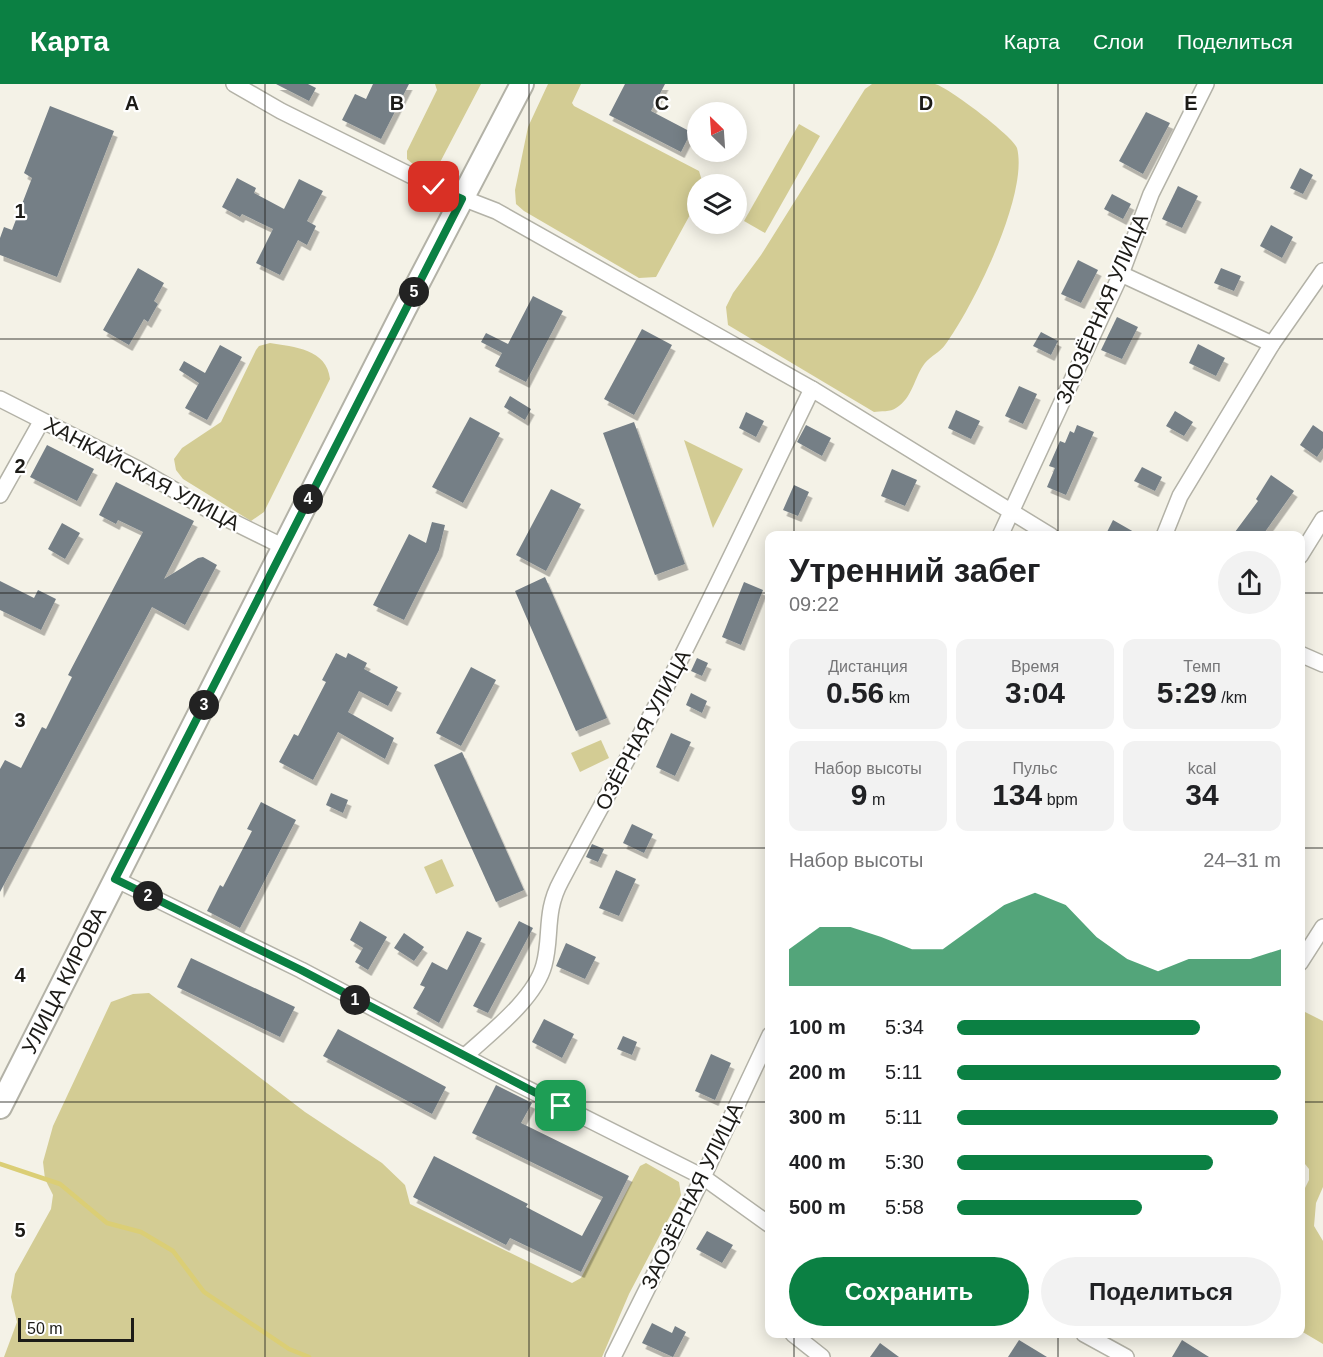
<!DOCTYPE html>
<html lang="ru">
<meta charset="utf-8">
<style>
body{margin:0;font-family:Helvetica,sans-serif;background:#f2f2f2;color:#202124;height:100vh;display:flex;flex-direction:column;font-size:22px;white-space:nowrap}
*{box-sizing:border-box;margin:0}
p{font-size:20px;color:#757577}
.icon{flex:none;width:33px;height:33px;fill:none;stroke:currentColor;stroke-width:2;stroke-linecap:round;stroke-linejoin:round}
.map{position:relative;flex:1;overflow:hidden}
.side{position:absolute;left:765px;top:447px;width:540px;height:807px;display:flex;flex-direction:column;background:#fff;border-radius:12px;box-shadow:0 3px 15px #0003}
.side>*{flex:none}
.needle{width:39px;rotate:335deg}
.tools{position:absolute;left:687px;top:18px;display:grid;gap:12px}
.tools a{display:grid;place-items:center;width:60px;height:60px;border-radius:50%;background:#fff;box-shadow:0 3px 15px #0003;font-size:30px}
.scale{position:absolute;left:18px;bottom:15px;width:116px;box-sizing:border-box;padding-left:6px;border:3px solid #1c1b17;border-top:0;font-size:16px;line-height:21px;white-space:nowrap;color:#1c1b17;-webkit-text-stroke:4px #fff;paint-order:stroke}
.pin{position:absolute;display:grid;place-items:center;width:51px;height:51px;color:#fff;margin:-26px;border-radius:12px;box-shadow:0 3px 9px #0006}
.km{position:absolute;width:30px;height:30px;margin:-15px;border-radius:50%;background:#222;color:#fff;font-size:16px;line-height:30px;text-align:center}
.round{display:grid;place-items:center;flex:none;width:63px;height:63px;border-radius:32px;background:#f2f2f2}
.head{display:flex;align-items:center;justify-content:space-between;height:102px;padding:0 24px}
h1{font-size:33px;font-weight:700;line-height:45px}
.figures{display:grid;grid-template-columns:repeat(3,1fr);gap:9px;height:102px;padding:6px 24px}
.figures div{display:grid;align-content:center;border-radius:12px;background:#f2f2f2;text-align:center}
.figures b{font-size:30px;font-weight:700}
.figures small{font-size:16px;font-weight:400}
.figures p{font-size:16px}
.chart{height:168px;padding:12px 24px}
.chart p{display:flex;justify-content:space-between}
.chart svg{width:100%;height:108px;margin-top:6px;fill:#0b8043;opacity:.7}
.action{display:flex;gap:12px;margin-top:auto;padding:12px 24px}
.action a{flex:1;height:69px;border-radius:36px;background:#0b8043;color:#fff;font-size:24px;font-weight:700;line-height:69px;text-align:center}
.action a+a{background:#f2f2f2;color:#202124}
ul{padding:0 24px;list-style:none;font-size:20px}
li{display:grid;grid-template-columns:96px 72px 1fr;align-items:center;height:45px}
li i{height:15px;border-radius:8px;background:#0b8043}
header{display:flex;align-items:center;gap:36px;box-sizing:border-box;height:84px;padding:0 30px;background:#0b8043;color:#fff}
header strong{font-size:28px}
nav{display:flex;gap:33px;margin-inline-start:auto;font-size:21px}
.map>svg:first-child{display:block}
.green{fill:#d3cc94}
.lines{fill:none;stroke-linecap:round;stroke-linejoin:round}
.stream{stroke:#dbce75;stroke-width:4.5}
.building{fill:#757f86;filter:url(#shadow)}
.minor-casing{stroke:#b3b2a7;stroke-width:18}
.primary-casing{stroke:#b3b2a7;stroke-width:26}
.minor{stroke:#fff;stroke-width:15}
.primary{stroke:#fff;stroke-width:22}
.route-casing{stroke:#fff;stroke-width:12}
.route{stroke:#0b8043;stroke-width:8}
.grid{fill:none;stroke:#1c1b17;stroke-width:1.5;stroke-opacity:0.55}
.labels{text-anchor:middle;stroke-width:4.5;stroke-linejoin:round;paint-order:stroke}
.street-label{font-size:21px;fill:#1c1b17;stroke:#fff}
.grid-label{font-size:20px;text-anchor:middle;font-weight:bold;fill:#1c1b17;stroke:#fff;stroke-width:4.5;stroke-linejoin:round;paint-order:stroke}
</style>
<header>
<strong>Карта</strong>
<nav><a>Карта</a><a>Слои</a><a>Поделиться</a></nav>
</header>
<div class="map">
<svg width="1323" height="1273" viewBox="0 0 1323 1273">
<defs>
<filter id="shadow"><feDropShadow dx="3.5" dy="6" stdDeviation="0" flood-color="#0004"/></filter>
</defs>
<rect width="100%" height="100%" fill="#f4f2e7"/>
<!-- green -->
<g class="green">
<path d="M435,0h46l-45,86c-12,2 -20,-3 -29,-11v-8l30,-61z"/>
<polygon points="548,0 581,0 572,19 574,22 699,87 703,100 698,100 697,118 656,193 639,194 524,127 516,120 515,106 528,43"/>
<path d="M872,0c17,0 48,0 63,0 13,3 79,53 82,64 12,46 -44,159 -72,197 -5,7 -14,11 -20,18 -11,14 -12,35 -29,45 -5,4 -16,3 -22,4l-146,-87 -2,-18 7,-14 28,-38 104,-166z"/>
<polygon points="799,40 820,52 765,149 744,137"/>
<path d="M270,259c24,4 57,6 60,36l-66,133 -13,9 -68,-42 -7,-9 -2,-11 8,-11 39,-26 35,-72 3,-4z"/>
<polygon points="684,356 743,385 713,444"/>
<polygon points="601,656 609,674 580,688 571,669"/>
<polygon points="442,775 454,802 436,810 424,783"/>
<polygon points="149,909 305,1028 382,1079 405,1101 410,1120 572,1199 581,1194 640,1082 646,1079 679,1098 681,1111 629,1210 602,1273 4,1273 17,1238 11,1213 15,1190 51,1125 53,1111 45,1095 43,1078 53,1042 111,918 133,910"/>
<polygon points="1301,926 1323,937 1323,1103 1316,1119 1314,1142 1323,1157 1323,1260 1301,1247 1301,1112 1309,1096 1309,1085 1301,1075"/>
</g>
<g class="lines">
<!-- stream -->
<polyline class="stream" points="0,1080 60,1100 107,1139 141,1148 173,1167 204,1208 289,1265 309,1273"/>
</g>
<!-- building -->
<g class="building">
<polygon points="276,0 308,0 316,4 309,17"/>
<polygon points="373,0 409,0 381,55 342,36 355,10 366,15"/>
<polygon points="625,0 665,0 651,27 691,48 681,68 609,31"/>
<polygon points="50,22 114,47 57,193 0,171 0,154 4,143 12,146 32,94 24,89"/>
<polygon points="1146,28 1170,39 1143,90 1119,77"/>
<polygon points="1300,84 1313,91 1303,110 1290,104"/>
<polygon points="237,94 256,104 254,109 284,125 299,95 323,107 307,137 316,142 307,161 298,156 280,191 256,179 273,145 242,130 240,133 222,123"/>
<polygon points="1178,102 1198,112 1182,144 1162,135"/>
<polygon points="1112,110 1131,120 1123,135 1104,125"/>
<polygon points="1271,141 1293,153 1282,174 1260,162"/>
<polygon points="1078,176 1098,186 1081,219 1061,210"/>
<polygon points="138,184 164,199 154,217 158,220 148,238 144,235 129,261 103,246"/>
<polygon points="1221,184 1241,192 1234,207 1214,199"/>
<polygon points="533,212 563,227 526,298 495,282 502,269 481,258 486,249 508,260"/>
<polygon points="1117,233 1138,243 1122,275 1101,266"/>
<polygon points="642,245 672,261 634,331 604,315"/>
<polygon points="1041,248 1058,257 1051,271 1033,262"/>
<polygon points="1198,260 1225,274 1216,292 1189,279"/>
<polygon points="220,261 242,273 207,336 185,324 199,299 179,286 184,277 205,289"/>
<polygon points="1019,302 1037,310 1023,340 1005,332"/>
<polygon points="510,312 531,325 525,336 504,323"/>
<polygon points="956,326 980,337 971,355 948,344"/>
<polygon points="1175,327 1193,338 1184,352 1166,342"/>
<polygon points="746,328 764,337 756,353 739,344"/>
<polygon points="470,333 500,349 463,419 432,403"/>
<polygon points="634,338 685,480 655,491 603,349"/>
<polygon points="806,341 831,354 822,372 797,358"/>
<polygon points="1077,341 1094,348 1066,411 1047,403 1055,384 1049,382 1060,357 1065,359 1070,347 1074,349"/>
<polygon points="1313,341 1323,348 1323,364 1317,373 1300,361"/>
<polygon points="47,361 94,385 77,417 30,393"/>
<polygon points="1142,383 1162,393 1155,407 1134,397"/>
<polygon points="892,385 917,396 905,422 881,412"/>
<polygon points="1271,391 1294,407 1262,452 1232,452 1258,417 1256,415"/>
<polygon points="116,398 194,437 164,495 198,474 203,473 217,481 185,541 152,523 0,808 0,685 5,676 21,684 42,643 46,645 72,593 68,591 143,448 118,436 116,440 99,431"/>
<polygon points="794,401 809,408 798,432 783,426"/>
<polygon points="551,405 581,420 546,487 516,471"/>
<polygon points="1113,436 1141,452 1105,452"/>
<polygon points="432,438 445,441 439,466 404,536 373,521 409,450 426,459"/>
<polygon points="62,439 80,449 65,475 48,465"/>
<polygon points="545,493 607,634 576,647 515,507"/>
<polygon points="0,497 34,514 38,506 56,515 41,546 0,526"/>
<polygon points="744,498 763,506 741,561 722,553"/>
<polygon points="336,569 346,574 348,569 367,579 364,585 398,603 388,622 359,607 348,628 394,654 385,675 338,648 313,696 279,678 294,650 298,652 326,598 322,596"/>
<polygon points="697,574 708,579 702,592 691,587"/>
<polygon points="471,583 496,596 461,662 436,649"/>
<polygon points="691,609 707,617 702,629 686,621"/>
<polygon points="671,649 691,658 675,692 656,683"/>
<polygon points="462,668 524,806 496,818 434,681"/>
<polygon points="331,709 348,716 343,729 326,721"/>
<polygon points="261,718 296,736 240,844 207,827 220,801 223,803 252,747 247,745"/>
<polygon points="632,740 653,750 644,769 623,759"/>
<polygon points="592,760 604,765 598,778 586,773"/>
<polygon points="616,786 636,795 619,832 599,824"/>
<polygon points="360,837 387,853 368,886 355,878 363,864 350,856"/>
<polygon points="519,837 533,844 488,929 473,922"/>
<polygon points="467,847 482,854 439,939 413,924 425,903 420,901 432,878 447,886"/>
<polygon points="404,849 424,863 414,877 394,864"/>
<polygon points="566,859 596,873 585,895 556,882"/>
<polygon points="191,874 295,923 280,953 177,903"/>
<polygon points="544,935 574,950 562,974 532,958"/>
<polygon points="338,945 446,1003 432,1030 323,972"/>
<polygon points="623,952 637,958 632,971 617,965"/>
<polygon points="711,970 731,979 715,1016 695,1007"/>
<polygon points="496,1001 532,1019 521,1039 629,1092 581,1188 510,1154 506,1161 413,1113 434,1072 528,1120 526,1123 582,1152 603,1113 472,1049"/>
<polygon points="707,1147 733,1161 722,1179 696,1165"/>
<polygon points="652,1239 672,1249 675,1242 686,1248 673,1273 642,1259"/>
<polygon points="1019,1256 1047,1273 1008,1273"/>
<polygon points="1182,1256 1209,1273 1172,1273"/>
<polygon points="880,1259 899,1273 870,1273"/>
</g>
<g class="lines">
<!-- minor casing -->
<g class="minor-casing">
<g id="minor">
<polyline points="234,0 281,27 434,103 496,127 812,305 1051,452"/>
<polyline points="1121,190 1272,260"/>
<polyline points="0,315 138,385 207,425 284,463"/>
<polyline points="0,411 41,338"/>
<polyline points="1000,452 1121,190 1151,110 1206,0"/>
<polyline points="1164,452 1180,412 1272,260 1323,187"/>
<polyline points="1300,472 1323,435"/>
<polyline points="1300,570 1323,580"/>
<polyline points="115,795 301,886 490,986 703,1093 770,1141"/>
<polyline points="1300,879 1323,843"/>
<path d="M465,972c25,-23 70,-57 79,-91 8,-29 0,-53 17,-84 42,-80 88,-158 128,-239 42,-84 82,-169 123,-253"/>
<polyline points="793,1250 822,1273"/>
<polyline points="1084,1250 1126,1273"/>
<polyline points="613,1273 703,1093 770,951"/>
</g>
</g>
<!-- primary casing -->
<g class="primary-casing">
<g id="primary">
<path id="s1" d="M0,1023l404,-797 118,-226"/>
</g>
</g>
<!-- minor -->
<use href="#minor" class="minor"/>
<!-- primary -->
<use href="#primary" class="primary"/>
</g>
<g class="lines">
<!-- route casing -->
<g class="route-casing">
<polyline id="route" points="434,103 462,115 115,795 301,886 561,1022"/>
</g>
<!-- route -->
<use href="#route" class="route"/>
</g>
<!-- grid -->
<path class="grid" d="M265,0v1273M529,0v1273M794,0v452M1058,0v452M0,255h1323M0,509h770M1300,509h23M0,764h770M1300,764h23M0,1018h770M1300,1018h23M794,1250v23M1058,1250v23"/>
<g class="labels">
<!-- street labels -->
<g class="street-label">
<text transform="translate(1102 225) rotate(-67)" y="7">ЗАОЗЁРНАЯ УЛИЦА</text>
<text transform="translate(142 390) rotate(28)" y="7">ХАНКАЙСКАЯ УЛИЦА</text>
<text transform="translate(643 646) rotate(-62)" y="7">ОЗЁРНАЯ УЛИЦА</text>
<text dy="7" stroke="none"><textPath href="#s1" startOffset="142">УЛИЦА КИРОВА</textPath></text>
<text transform="translate(692 1112) rotate(-64)" y="7">ЗАОЗЁРНАЯ УЛИЦА</text>
</g>
</g>
<g class="grid-label">
<text x="132" y="26">A</text>
<text x="397" y="26">B</text>
<text x="662" y="26">C</text>
<text x="926" y="26">D</text>
<text x="1191" y="26">E</text>
<text x="20" y="134">1</text>
<text x="20" y="389">2</text>
<text x="20" y="643">3</text>
<text x="20" y="898">4</text>
<text x="20" y="1153">5</text>
</g>
</svg>
<div class="tools">
<a><svg class="needle" viewBox="-14 -14 28 28"><path d="M0-13l5 13h-10z" fill="#e53935"/><path d="M0 13l5-13h-10z" fill="#757577"/></svg></a>
<a><svg class="icon" aria-label="layers" viewBox="0 0 24 24"><path d="M12 4l9 5-9 5-9-5zM3 14l9 5 9-5"/></svg></a>
</div>
<div class="scale">50 m</div>
<div class="pin" style="left:561px;top:1022px;background:#1e9e55"><svg class="icon" aria-label="arrive" viewBox="0 0 24 24"><path d="M6 21V4h12l-3 4 3 4H6"/></svg></div>
<div class="pin" style="left:434px;top:103px;background:#d93025"><svg class="icon" aria-label="check" viewBox="0 0 24 24"><path d="M5 12l5 5 9-10"/></svg></div>
<b class="km" style="left:355px;top:916px">1</b>
<b class="km" style="left:148px;top:812px">2</b>
<b class="km" style="left:204px;top:621px">3</b>
<b class="km" style="left:308px;top:415px">4</b>
<b class="km" style="left:414px;top:208px">5</b>
<section class="side">
<div class="head"><div><h1>Утренний забег</h1><p>09:22</p></div><a class="round"><svg class="icon" aria-label="share" viewBox="0 0 24 24"><path d="M12 15V3M7 8l5-5 5 5M5 13v7h14v-7"/></svg></a></div>
<div class="figures">
<div><p>Дистанция</p><b>0.56<small> km</small></b></div>
<div><p>Время</p><b>3:04</b></div>
<div><p>Темп</p><b>5:29<small> /km</small></b></div>
</div>
<div class="figures">
<div><p>Набор высоты</p><b>9<small> m</small></b></div>
<div><p>Пульс</p><b>134<small> bpm</small></b></div>
<div><p>kcal</p><b>34</b></div>
</div>
<div class="chart"><p><span>Набор высоты</span>24–31 m</p>
<svg viewBox="0 0 160 44" preserveAspectRatio="none"><path d="M0 44V29L10 20L20 20L30 24L40 29L50 29L60 20L70 11L80 6L90 11L100 24L110 33L120 38L130 33L140 33L150 33L160 29V44z"/></svg>
</div>
<ul>
<li><b>100 m</b>5:34<i style="width:75%"></i></li>
<li><b>200 m</b>5:11<i style="width:100%"></i></li>
<li><b>300 m</b>5:11<i style="width:99%"></i></li>
<li><b>400 m</b>5:30<i style="width:79%"></i></li>
<li><b>500 m</b>5:58<i style="width:57%"></i></li>
</ul>
<div class="action"><a>Сохранить</a><a>Поделиться</a></div>
</section>
</div>
